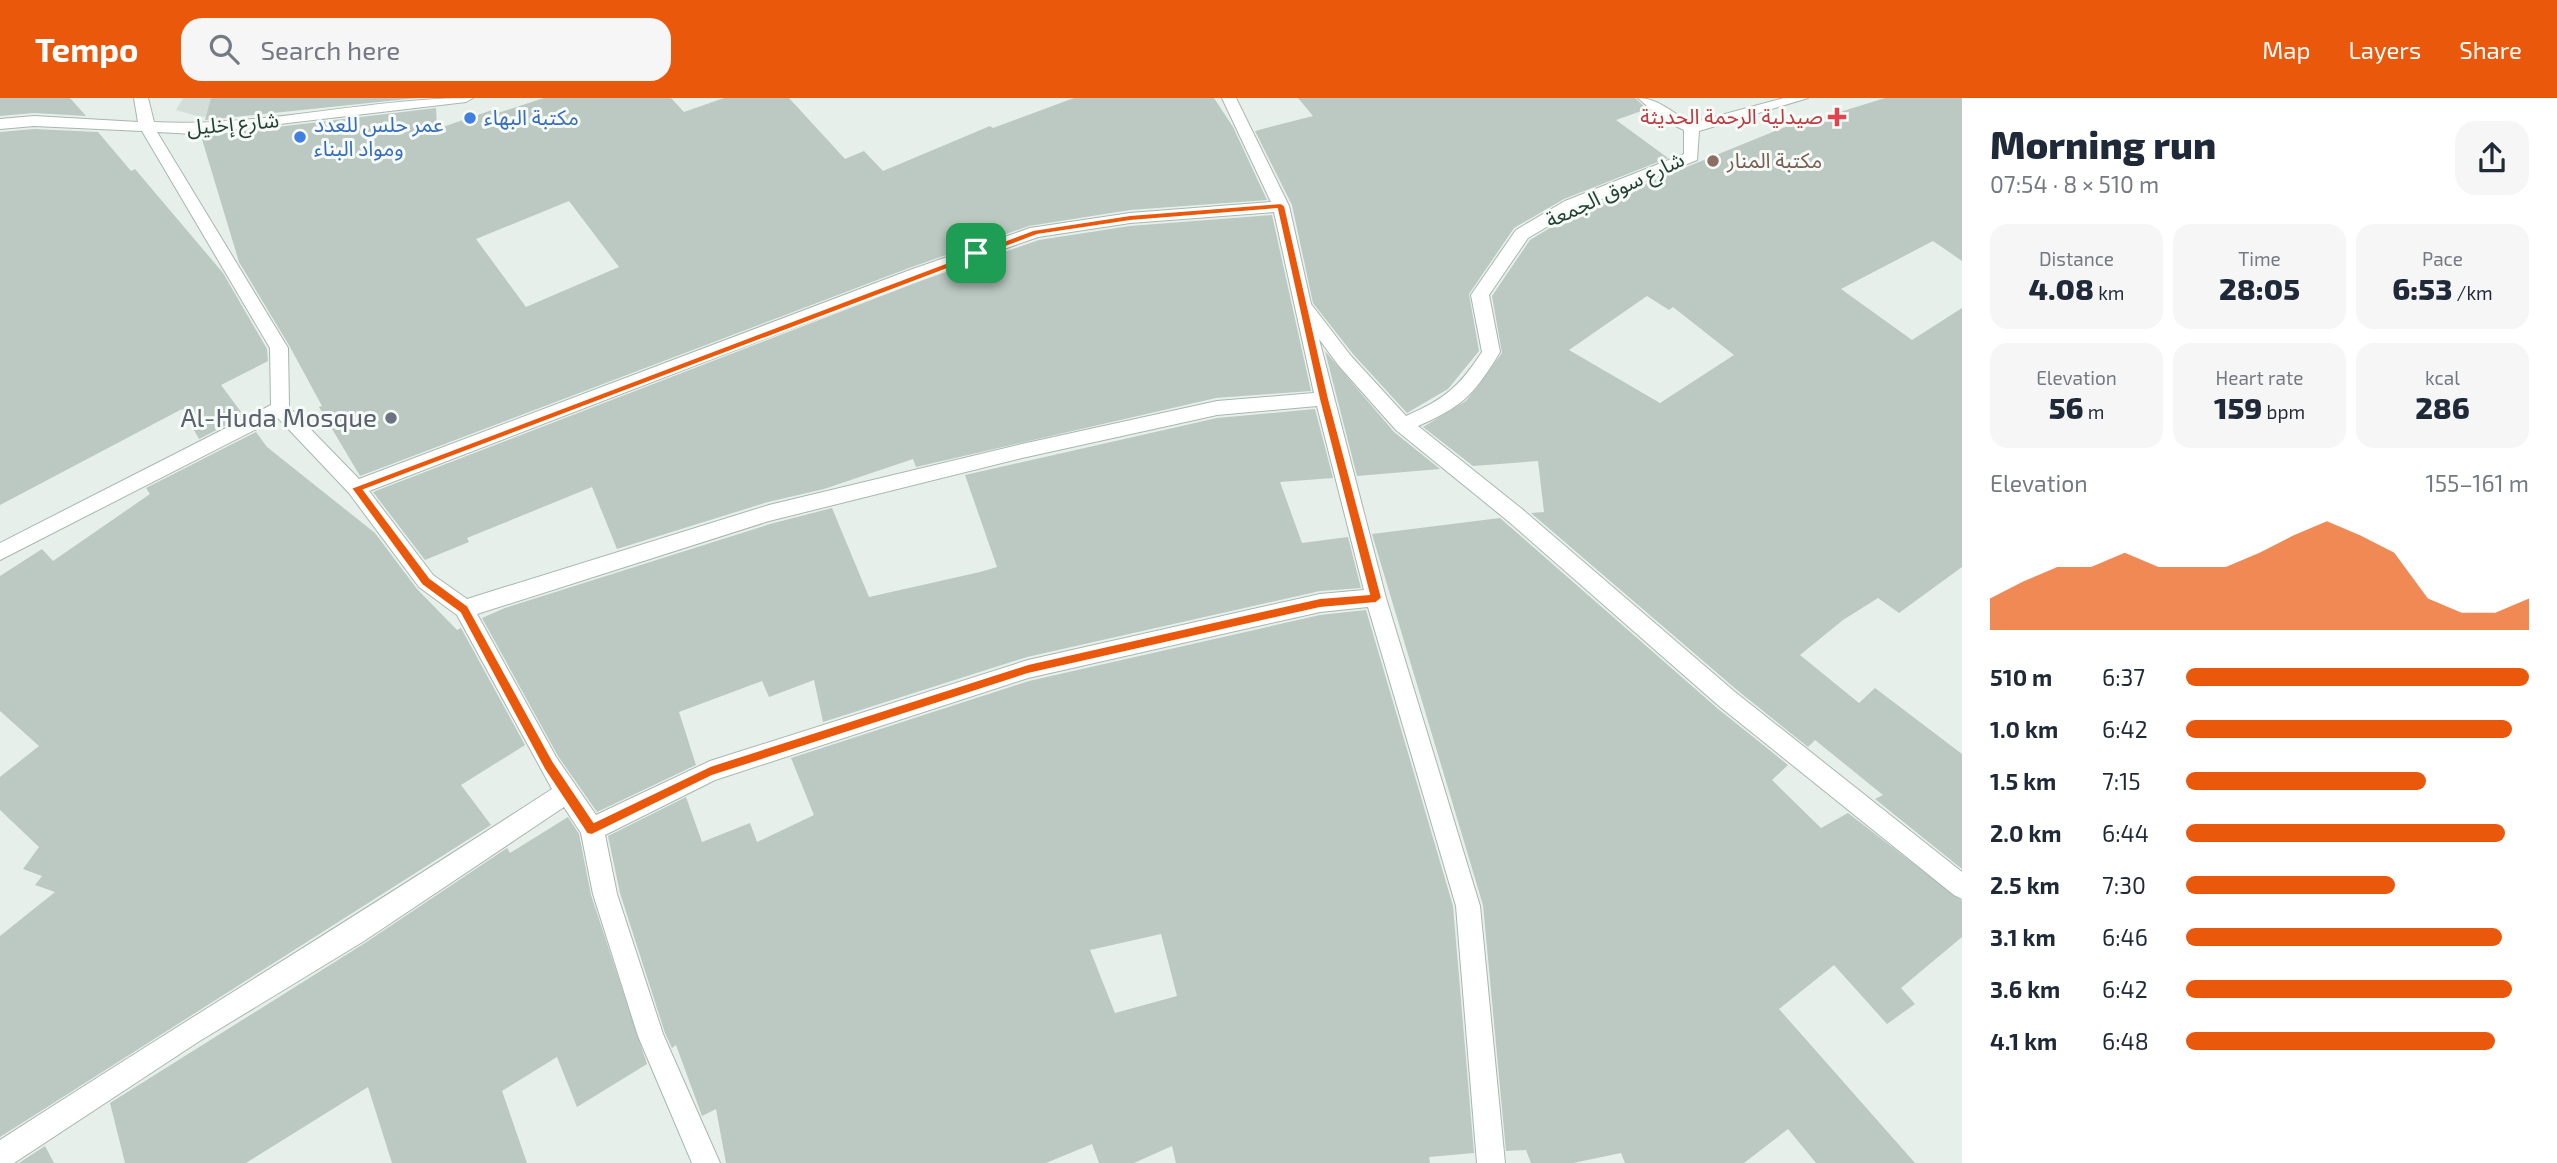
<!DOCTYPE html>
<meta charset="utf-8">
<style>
body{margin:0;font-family:"Exo 2","Noto Sans Arabic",sans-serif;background:#f6f6f7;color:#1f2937;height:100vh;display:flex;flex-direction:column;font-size:26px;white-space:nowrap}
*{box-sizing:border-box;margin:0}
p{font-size:23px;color:#747a83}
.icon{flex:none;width:38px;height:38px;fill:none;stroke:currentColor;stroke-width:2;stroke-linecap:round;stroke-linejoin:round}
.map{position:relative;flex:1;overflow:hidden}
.sheet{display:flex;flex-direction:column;background:#fff;width:595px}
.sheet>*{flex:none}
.pin{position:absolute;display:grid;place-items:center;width:60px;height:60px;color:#fff;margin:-30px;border-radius:14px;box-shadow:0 4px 10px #0006}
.round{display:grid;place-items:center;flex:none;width:74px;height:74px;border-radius:21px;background:#f6f6f7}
.overview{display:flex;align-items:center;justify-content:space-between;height:119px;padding:0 28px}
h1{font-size:38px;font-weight:800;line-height:52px}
.figures{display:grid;grid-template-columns:repeat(3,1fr);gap:10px;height:119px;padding:7px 28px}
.figures div{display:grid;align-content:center;border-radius:18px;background:#f6f6f7;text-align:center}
.figures b{font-size:30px;font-weight:800}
.figures small{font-size:19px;font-weight:400}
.figures p{font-size:19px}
.chart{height:196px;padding:14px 28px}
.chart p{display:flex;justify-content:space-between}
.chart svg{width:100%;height:126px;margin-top:7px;fill:#ea580c;opacity:.7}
ul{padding:0 28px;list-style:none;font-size:23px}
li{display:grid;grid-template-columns:112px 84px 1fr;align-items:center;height:52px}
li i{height:18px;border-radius:9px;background:#ea580c}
header{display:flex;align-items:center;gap:42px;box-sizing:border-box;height:98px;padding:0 35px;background:#ea580c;color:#fff}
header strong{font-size:33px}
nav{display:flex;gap:38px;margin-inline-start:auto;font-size:24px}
.search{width:490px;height:63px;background:#f6f6f7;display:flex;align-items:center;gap:18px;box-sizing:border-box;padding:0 24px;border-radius:21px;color:#747a83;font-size:26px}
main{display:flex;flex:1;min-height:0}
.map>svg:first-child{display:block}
.built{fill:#d4ded8}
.building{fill:#bbc9c2;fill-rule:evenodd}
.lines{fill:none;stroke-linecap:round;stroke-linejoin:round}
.minor-casing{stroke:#a8b7b0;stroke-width:2}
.minor{fill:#fff;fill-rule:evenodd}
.route{fill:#ea580c;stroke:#fff;stroke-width:2;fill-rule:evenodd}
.health-dot{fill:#e0444e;stroke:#f7fbf8;stroke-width:2.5}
.shop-dot{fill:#3f7fe0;stroke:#f7fbf8;stroke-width:2.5}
.education-dot{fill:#8d6e63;stroke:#f7fbf8;stroke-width:2.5}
.worship-dot{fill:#6b7280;stroke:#f7fbf8;stroke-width:2.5}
.labels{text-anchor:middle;stroke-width:6;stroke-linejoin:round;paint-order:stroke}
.far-health-label{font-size:21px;fill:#be3a42;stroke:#f7fbf8;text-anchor:end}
.far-shop-label{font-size:21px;fill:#366cbe;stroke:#f7fbf8;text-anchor:start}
.far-street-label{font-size:21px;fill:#254135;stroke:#f7fbf8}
.far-education-label{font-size:21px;fill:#785e54;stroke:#f7fbf8;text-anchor:start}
.worship-label{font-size:26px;fill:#5b616d;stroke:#f7fbf8;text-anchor:end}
</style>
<header>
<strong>Tempo</strong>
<div class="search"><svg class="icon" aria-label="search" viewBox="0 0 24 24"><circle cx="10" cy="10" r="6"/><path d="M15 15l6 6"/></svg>Search here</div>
<nav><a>Map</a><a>Layers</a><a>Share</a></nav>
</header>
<main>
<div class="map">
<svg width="1962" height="1065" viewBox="0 0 1962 1065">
<rect width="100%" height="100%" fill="#e6efea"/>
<!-- built -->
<polygon class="built" points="183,0 355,0 201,19 176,12"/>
<!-- building -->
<g class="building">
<polygon points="0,0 70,0 86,18 34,15 0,18"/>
<polygon points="211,0 417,0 205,22"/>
<path d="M544,0h127l13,14 40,-14h65l56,61 19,-8 19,20 107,-45 3,2 81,-30h140l19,29 34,73 -137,10 -101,16 -120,42 -549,208 -41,-69 3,-1 -32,-59 -51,-85 -38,-126 235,-28 1,21 58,-20 3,4zM569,103l50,66 -93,40 -50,-68z"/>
<polygon points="1298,0 1635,0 1647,11 1616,22 1668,60 1564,101 1514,130 1469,196 1479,253 1448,291 1407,315 1353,256 1313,205 1292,107 1255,33 1313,18"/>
<path d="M1885,0h77v163l-29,-20 -92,48 71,51 50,-32v259l-63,46 -21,-15 -35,22 -43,35 59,48 16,-15 87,66v115l-87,-70 8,-4 -68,-55 -7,7 -71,-57 -206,-177 13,-1 -6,-51 -65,5 -50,-39 43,-26 36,-48 -10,-57 38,-56 48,-29 121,-49 96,-39 3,2zM1647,198l22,14 4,-3 61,48 -74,48 -91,-53z"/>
<polygon points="34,31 98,34 131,73 135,71 223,175 267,251 268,263 221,287 244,318 199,341 182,311 0,407 0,34"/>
<polygon points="1272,117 1311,293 1216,300 916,369 913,361 824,391 768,404 617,451 592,389 467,440 469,444 425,462 373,394 923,182 1039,142 1130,128"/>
<polygon points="1325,253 1394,334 1440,371 1357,378"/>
<polygon points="1315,311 1333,380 1280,384 1302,445 1348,439 1361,490 1320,493 1027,559 823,624 814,582 769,599 762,583 679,614 696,667 597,714 558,658 482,520 505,510 770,426 832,410 869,499 980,474 997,469 965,377 1217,320"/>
<polygon points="256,334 267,349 375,435 417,491 457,532 461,530 525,647 461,687 491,727 0,1039 0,838 55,794 35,787 42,778 23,771 39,749 0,712 0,679 39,648 0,613 0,478 42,451 53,463 150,396 146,390"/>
<polygon points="1500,420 1717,610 1788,667 1772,682 1821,730 1848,715 1962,803 1962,839 1901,890 1915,906 1887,926 1834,867 1779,911 1915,1065 1816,1065 1788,1031 1744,1065 1625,1065 1621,1055 1573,1065 1531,1065 1526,1052 1506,1053 1483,807 1372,436"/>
<path d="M1366,512l87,296 21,247 -45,4 1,6h-254l-4,-17 -38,17h-35l-7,-19 -46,19h-320l-10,-54 -14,7 -26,-71 -4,3 -7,-15 -45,-140 -12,-57 78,-39 16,45 48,-19 7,19 57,-27 -23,-57 238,-77 291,-66zM1161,836l16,62 -62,17 -25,-63z"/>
<polygon points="568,719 579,736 591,797 647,966 577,1009 557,959 502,993 527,1065 392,1065 368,989 246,1065 125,1065 110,1005 365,845 507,750 510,755"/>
<polygon points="45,1048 54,1065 19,1065"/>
</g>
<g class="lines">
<!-- minor casing -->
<g class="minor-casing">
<path id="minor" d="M134,0h14l6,24c106,6 212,-24 319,-24l-7,4 -271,32 -38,-2 131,216 1,59 70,72 551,-209 120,-42 100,-15 141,-11 -49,-104h14l53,108 22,98 40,52 55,60c39,-17 53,-29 76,-64l-11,-57 45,-65 49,-29 119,-47v-24l-21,-10 -25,-22c21,0 35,16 54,25l92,-25h24l-109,33 -2,29 -120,49 -49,29 -39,57 11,57 -3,5c-25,40 -36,50 -79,69l104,83 213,183 227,180v27l-8,-4 -235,-189 -211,-185 -112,-91 -57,-64 -20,-27 67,259 94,308 25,257h-28l-21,-257 -88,-299 -48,5 -292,66 -313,102 -110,55 12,59 46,140 57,129h-28l-54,-127 -45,-142 -12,-61 -17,-26 -200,134 -166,101 -184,121h-14v-23c183,-118 369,-232 552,-351l-95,-174 -38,-28 -70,-94 -71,-75 -278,142v-17l271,-138 -1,-57 -128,-217 -108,-5 -34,3v-10l34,-3 104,6zM1274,114l40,181 -97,8 -195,43 -253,61 -302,94 -34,-24 -64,-84 553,-213 116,-41 92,-14zM1317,308l47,184 -44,4 -292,66 -318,101 -114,54 -40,-58 -79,-143 292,-93 253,-63 195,-43z"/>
</g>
<!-- minor -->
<use href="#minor" class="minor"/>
</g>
<!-- route -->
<path class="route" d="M1281,105l4,3 44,193 53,199 -6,5 -56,5 -292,66 -316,102 -120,59 -5,-1 -43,-65 -84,-156 -38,-28 -71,-97 682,-258 97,-15zM1277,111l42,190 50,195 -49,4 -292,66 -318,102 -116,56 -41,-61 -85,-155 -38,-28 -66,-88 673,-255 93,-14z"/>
<!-- markers -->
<path class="health-dot" d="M1833.5 8.5h7v7h7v7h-7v7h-7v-7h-7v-7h7z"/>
<g class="shop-dot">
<circle cx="470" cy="20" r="7"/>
<circle cx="300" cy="39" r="7"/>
</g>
<circle class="education-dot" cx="1713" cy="63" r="7"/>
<circle class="worship-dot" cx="391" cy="320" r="7"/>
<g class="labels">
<!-- far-health labels -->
<g class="far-health-label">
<text x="1823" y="26">صيدلية الرحمة الحديثة</text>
</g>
<!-- far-shop labels -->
<g class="far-shop-label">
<text x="484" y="27">مكتبة البهاء</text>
<text x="314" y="34">عمر حلس للعدد<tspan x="314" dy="24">ومواد البناء</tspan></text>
</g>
<!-- far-street labels -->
<g class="far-street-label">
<text transform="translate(233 26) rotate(-5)" y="7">شارع إخليل</text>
<text transform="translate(1615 92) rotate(-25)" y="7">شارع سوق الجمعة</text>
</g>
<!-- far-education labels -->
<g class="far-education-label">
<text x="1727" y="70">مكتبة المنار</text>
</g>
<!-- worship labels -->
<g class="worship-label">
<text x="377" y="329">Al-Huda Mosque</text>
</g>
</g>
</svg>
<div class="pin" style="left:976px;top:155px;background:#1e9e55"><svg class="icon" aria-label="arrive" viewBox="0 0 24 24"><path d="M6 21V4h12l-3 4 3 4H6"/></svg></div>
</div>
<section class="sheet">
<div class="overview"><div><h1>Morning run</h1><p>07:54 · 8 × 510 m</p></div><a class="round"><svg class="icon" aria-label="share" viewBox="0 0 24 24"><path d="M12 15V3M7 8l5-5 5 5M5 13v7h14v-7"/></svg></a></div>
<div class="figures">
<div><p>Distance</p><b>4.08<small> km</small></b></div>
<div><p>Time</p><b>28:05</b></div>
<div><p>Pace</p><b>6:53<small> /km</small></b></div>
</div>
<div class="figures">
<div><p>Elevation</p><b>56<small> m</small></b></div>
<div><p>Heart rate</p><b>159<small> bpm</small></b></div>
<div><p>kcal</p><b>286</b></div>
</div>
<div class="chart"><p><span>Elevation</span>155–161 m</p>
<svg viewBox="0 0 160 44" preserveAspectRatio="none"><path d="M0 44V33L10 27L20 22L30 22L40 17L50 22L60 22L70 22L80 17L90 11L100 6L110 11L120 17L130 33L140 38L150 38L160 33V44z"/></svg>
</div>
<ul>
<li><b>510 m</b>6:37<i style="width:100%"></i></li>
<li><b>1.0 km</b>6:42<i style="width:95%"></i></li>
<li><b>1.5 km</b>7:15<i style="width:70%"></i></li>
<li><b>2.0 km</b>6:44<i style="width:93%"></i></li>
<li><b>2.5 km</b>7:30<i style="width:61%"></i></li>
<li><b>3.1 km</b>6:46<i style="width:92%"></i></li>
<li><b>3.6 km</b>6:42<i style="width:95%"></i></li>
<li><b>4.1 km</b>6:48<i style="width:90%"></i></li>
</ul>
</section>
</main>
